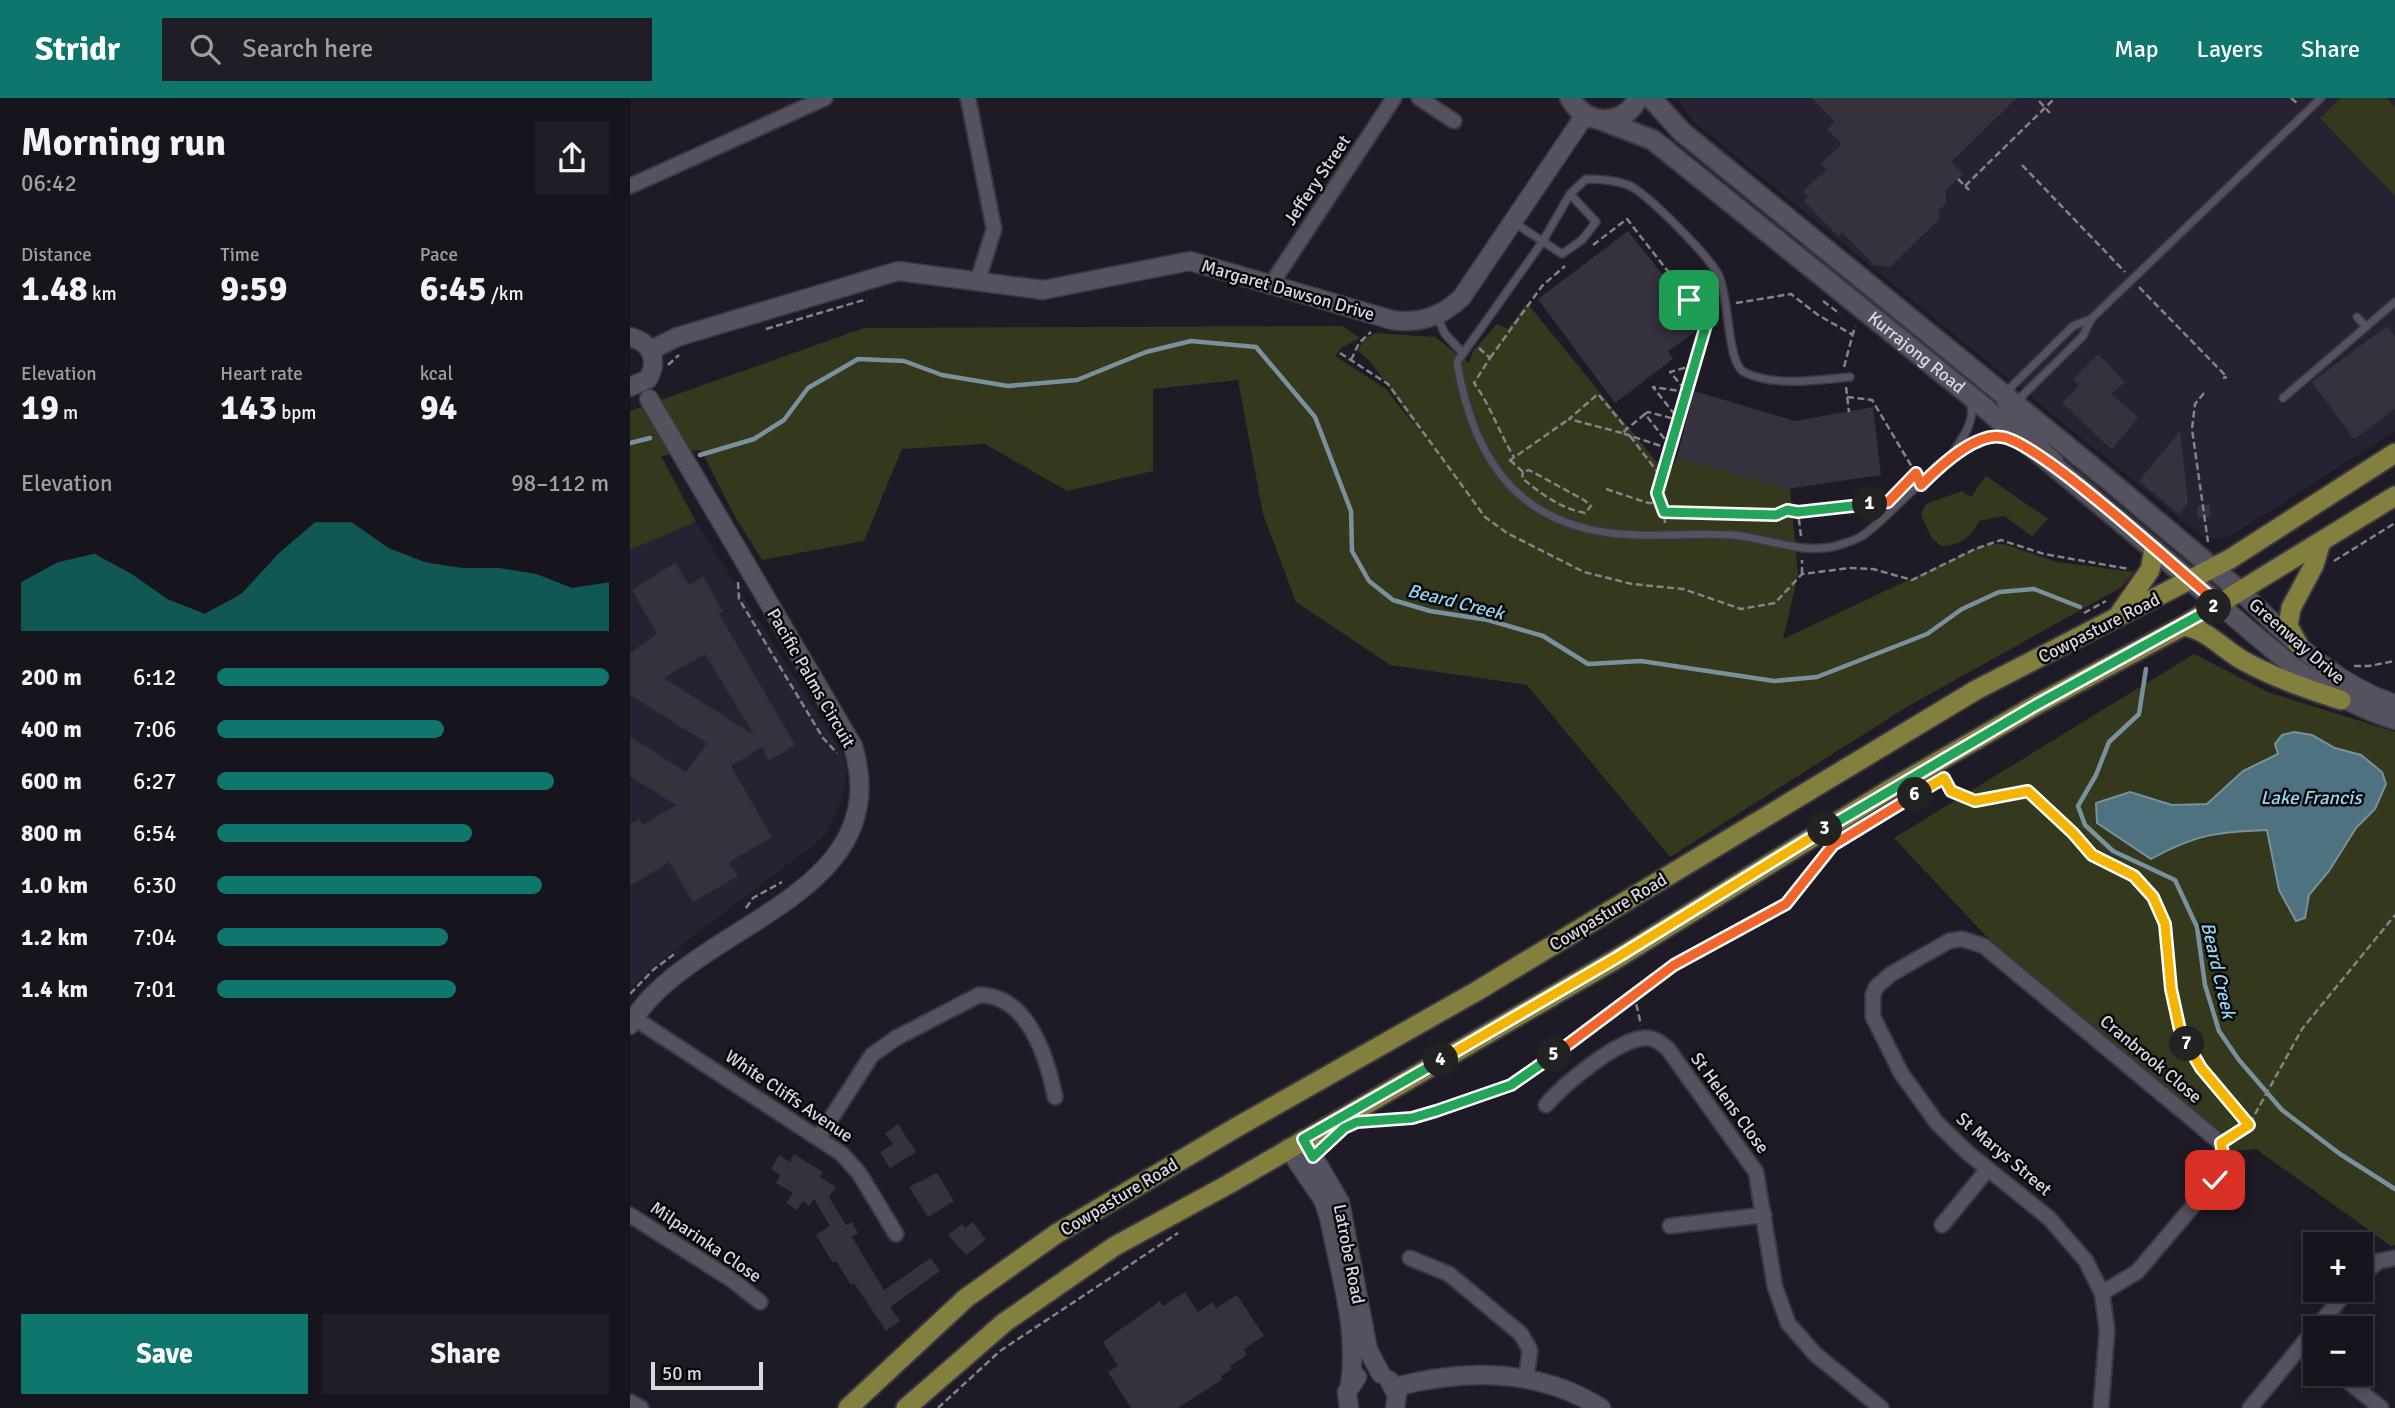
<!DOCTYPE html>
<meta charset="utf-8">
<style>
body{margin:0;font-family:Signika,sans-serif;background:#1f1d25;color:#f1f3f6;height:100vh;display:flex;flex-direction:column;font-size:26px;white-space:nowrap}
*{box-sizing:border-box;margin:0}
p{font-size:23px;color:#9e9ea3}
.icon{flex:none;width:38px;height:38px;fill:none;stroke:currentColor;stroke-width:2;stroke-linecap:round;stroke-linejoin:round}
.map{position:relative;flex:1;overflow:hidden}
.details{display:flex;flex-direction:column;background:#16141c;width:630px}
.details>*{flex:none}
.fabs{position:absolute;left:1673px;top:1134px;display:grid;gap:14px}
.fabs a{display:grid;place-items:center;width:70px;height:70px;border-radius:0px;background:#16141c;box-shadow:0 4px 10px #0003,0 0 0 2px #35333b;font-size:35px}
.scale{position:absolute;left:21px;bottom:18px;width:112px;box-sizing:border-box;padding-left:7px;border:4px solid #d9d8df;border-top:0;font-size:19px;line-height:24px;white-space:nowrap;color:#d9d8df;-webkit-text-stroke:5px #08070b;paint-order:stroke}
.pin{position:absolute;display:grid;place-items:center;width:60px;height:60px;color:#fff;margin:-30px;border-radius:14px;box-shadow:0 4px 10px #0006}
.km{position:absolute;width:35px;height:35px;margin:-18px;border-radius:50%;background:#222;color:#fff;font-size:19px;line-height:35px;text-align:center}
.round{display:grid;place-items:center;flex:none;width:74px;height:74px;border-radius:0px;background:#1f1d25}
.overview{display:flex;align-items:center;justify-content:space-between;height:119px;padding:0 21px}
h1{font-size:38px;font-weight:700;line-height:52px}
.figures{display:grid;grid-template-columns:repeat(3,1fr);gap:10px;height:119px;padding:7px 21px}
.figures div{display:grid;align-content:center}
.figures b{font-size:35px;font-weight:700}
.figures small{font-size:19px;font-weight:400}
.figures p{font-size:19px}
.chart{height:196px;padding:14px 21px}
.chart p{display:flex;justify-content:space-between}
.chart svg{width:100%;height:126px;margin-top:7px;fill:#0f766e;opacity:.7}
.button{display:flex;gap:14px;margin-top:auto;padding:14px 21px}
.button a{flex:1;height:80px;border-radius:0px;background:#0f766e;color:#fff;font-size:28px;font-weight:700;line-height:80px;text-align:center}
.button a+a{background:#1f1d25;color:#f1f3f6}
ul{padding:0 21px;list-style:none;font-size:23px}
li{display:grid;grid-template-columns:112px 84px 1fr;align-items:center;height:52px}
li i{height:18px;border-radius:9px;background:#0f766e}
header{display:flex;align-items:center;gap:42px;box-sizing:border-box;height:98px;padding:0 35px;background:#0f766e;color:#fff}
header strong{font-size:33px}
nav{display:flex;gap:38px;margin-inline-start:auto;font-size:24px}
.search{width:490px;height:63px;background:#1f1d25;display:flex;align-items:center;gap:18px;box-sizing:border-box;padding:0 24px;border-radius:0px;color:#9e9ea3;font-size:26px}
main{display:flex;flex:1;min-height:0}
.map>svg:first-child{display:block}
.built{fill:#272233}
.green{fill:#34381c}
.water{fill:#4e7280;stroke:#78919c;stroke-width:2}
.lines{fill:none;stroke-linecap:round;stroke-linejoin:round}
.stream{stroke:#78919c;stroke-width:4.5}
.building{fill:#35323e;fill-rule:evenodd}
.service-casing{stroke:#3a3841;stroke-width:10}
.minor-casing{stroke:#3a3841;stroke-width:18}
.tertiary-casing{stroke:#3a3841;stroke-width:21}
.secondary-casing{stroke:#3a3841;stroke-width:23}
.primary-casing{stroke:#3a3841;stroke-width:23}
.path{stroke:#84828b;stroke-width:2.5;stroke-dasharray:7 3.5;stroke-linecap:butt}
.service{stroke:#55525f;stroke-width:7}
.minor{stroke:#55525f;stroke-width:14}
.tertiary{stroke:#55525f;stroke-width:18}
.secondary{stroke:#55525f;stroke-width:19}
.primary{stroke:#837f3e;stroke-width:19}
.split-1-casing{stroke:#fff;stroke-width:14}
.split-2-casing{stroke:#fff;stroke-width:14}
.split-3-casing{stroke:#fff;stroke-width:14}
.split-4-casing{stroke:#fff;stroke-width:14}
.split-5-casing{stroke:#fff;stroke-width:14}
.split-6-casing{stroke:#fff;stroke-width:14}
.split-7-casing{stroke:#fff;stroke-width:14}
.split-8-casing{stroke:#fff;stroke-width:14}
.split-1{stroke:#22a559;stroke-width:9}
.split-2{stroke:#f0652b;stroke-width:9}
.split-3{stroke:#22a559;stroke-width:9}
.split-4{stroke:#f5b400;stroke-width:9}
.split-5{stroke:#22a559;stroke-width:9}
.split-6{stroke:#f0652b;stroke-width:9}
.split-7{stroke:#f5b400;stroke-width:9}
.split-8{stroke:#f5b400;stroke-width:9}
.labels{text-anchor:middle;stroke-width:5;stroke-linejoin:round;paint-order:stroke}
.street-label{font-size:18px;fill:#d9d8df;stroke:#08070b}
.water-label{font-size:19px;font-style:italic;fill:#94d7f1;stroke:#08070b}
</style>
<header>
<strong>Stridr</strong>
<div class="search"><svg class="icon" aria-label="search" viewBox="0 0 24 24"><circle cx="10" cy="10" r="6"/><path d="M15 15l6 6"/></svg>Search here</div>
<nav><a>Map</a><a>Layers</a><a>Share</a></nav>
</header>
<main>
<section class="details">
<div class="overview"><div><h1>Morning run</h1><p>06:42</p></div><a class="round"><svg class="icon" aria-label="share" viewBox="0 0 24 24"><path d="M12 15V3M7 8l5-5 5 5M5 13v7h14v-7"/></svg></a></div>
<div class="figures">
<div><p>Distance</p><b>1.48<small> km</small></b></div>
<div><p>Time</p><b>9:59</b></div>
<div><p>Pace</p><b>6:45<small> /km</small></b></div>
</div>
<div class="figures">
<div><p>Elevation</p><b>19<small> m</small></b></div>
<div><p>Heart rate</p><b>143<small> bpm</small></b></div>
<div><p>kcal</p><b>94</b></div>
</div>
<div class="chart"><p><span>Elevation</span>98–112 m</p>
<svg viewBox="0 0 160 44" preserveAspectRatio="none"><path d="M0 44V27L10 20L20 17L30 24L40 33L50 38L60 31L70 17L80 6L90 6L100 15L110 20L120 22L130 22L140 24L150 29L160 27V44z"/></svg>
</div>
<ul>
<li><b>200 m</b>6:12<i style="width:100%"></i></li>
<li><b>400 m</b>7:06<i style="width:58%"></i></li>
<li><b>600 m</b>6:27<i style="width:86%"></i></li>
<li><b>800 m</b>6:54<i style="width:65%"></i></li>
<li><b>1.0 km</b>6:30<i style="width:83%"></i></li>
<li><b>1.2 km</b>7:04<i style="width:59%"></i></li>
<li><b>1.4 km</b>7:01<i style="width:61%"></i></li>
</ul>
<div class="button"><a>Save</a><a>Share</a></div>
</section>
<div class="map">
<svg width="1765" height="1310" viewBox="0 0 1765 1310">
<rect width="100%" height="100%" fill="#1e1b26"/>
<!-- built -->
<g class="built">
<polygon points="1047,0 1765,0 1765,333 1597,440 1574,440 1063,23"/>
<polygon points="66,424 215,659 215,686 210,707 195,738 24,868 0,892 0,452"/>
</g>
<!-- green -->
<g class="green">
<polygon points="1711,0 1756,0 1765,9 1765,98 1690,20"/>
<polygon points="897,205 1038,378 1047,359 1160,390 1168,477 1153,541 1353,447 1374,446 1427,464 1504,474 1492,489 1280,607 1040,759 897,587 760,567 666,504 633,416 608,282 523,291 523,373 437,393 355,346 272,351 234,443 132,462 104,417 71,352 31,358 66,424 0,452 0,313 234,230 712,228 730,240 711,250 705,258 756,291 791,336 741,264 728,253 733,243 745,235 805,239 839,265 843,253 867,226 878,231"/>
<path d="M1356,378l62,43 -16,17 -28,-20 -25,5c-7,15 -21,26 -38,25l-10,-9 -10,-22 5,-11 36,-13 9,6z"/>
<polygon points="1564,556 1638,594 1765,634 1765,1147 1761,1148 1626,1051 1603,1053 1588,1033 1355,837 1264,740"/>
</g>
<!-- water -->
<path class="water" d="M1664,634l18,3 23,13 26,7 21,17 4,12 -11,25 -19,19 -27,43 -20,24 -4,23 -9,3 -17,-31 -12,-60c-50,2 -71,4 -116,29l-54,-36 -1,-20 34,-11 42,13 35,-1 36,-33 35,-17 -3,-10 7,-9z"/>
<g class="lines">
<!-- stream -->
<g class="stream">
<polyline points="0,345 20,340"/>
<polyline points="70,357 124,341 154,322 178,290 228,261 274,263 312,277 378,288 447,282 516,254 561,243 626,249 685,319 721,413 722,453 739,483 763,502 800,513 858,522 913,538 958,566 1011,563 1144,583 1187,579 1297,536 1332,511 1369,494 1404,491 1450,509"/>
<polyline points="1516,571 1509,616 1479,644 1466,677 1448,708 1455,727 1483,753 1545,782 1567,829 1575,887 1589,933 1609,962 1652,1012 1710,1056 1765,1091"/>
</g>
</g>
<!-- building -->
<g class="building">
<polygon points="1182,0 1387,0 1321,64 1333,76 1316,92 1316,106 1309,112 1309,121 1260,169 1244,167 1212,134 1208,138 1174,103 1178,99 1173,93 1197,71 1191,65 1212,46 1197,31 1205,24"/>
<polygon points="998,133 1073,228 1038,253 1043,261 985,305 908,201"/>
<polygon points="1757,228 1765,239 1765,311 1724,341 1682,284"/>
<polygon points="1468,256 1495,284 1481,296 1508,319 1482,352 1432,305 1449,288 1443,281"/>
<polygon points="1064,293 1165,323 1243,309 1251,377 1157,391 1047,359"/>
<polygon points="1550,333 1558,405 1549,416 1509,383"/>
<polygon points="1579,406 1581,419 1568,420 1567,408"/>
<path d="M45,465l14,22 14,-9 20,36 -4,2 76,131 -26,16 -7,-14 -31,19 41,71 -43,25 9,14 -45,26 -24,-40 -39,24v-62l9,-5 4,6 33,-20 -46,-29v-39l56,35 21,-29 -77,-48v-42l27,-19 -25,-44zM75,556l49,81 -90,-57z"/>
<polygon points="268,1026 286,1054 260,1070 250,1054 263,1046 255,1035"/>
<polygon points="164,1056 193,1074 190,1079 206,1089 199,1099 216,1127 222,1124 228,1135 222,1139 254,1192 301,1160 310,1173 260,1209 270,1223 256,1233 224,1185 221,1187 206,1163 203,1165 186,1137 200,1128 184,1101 179,1108 173,1103 167,1112 156,1105 163,1095 146,1085 150,1077 141,1071 149,1057 160,1064"/>
<polygon points="307,1075 324,1103 298,1119 279,1089"/>
<polygon points="343,1124 356,1142 336,1157 318,1137 332,1126 335,1130"/>
<polygon points="555,1194 568,1214 583,1204 586,1210 607,1197 634,1238 614,1251 617,1257 600,1268 602,1271 591,1278 593,1281 548,1310 501,1310 478,1274 488,1268 473,1244 530,1203 533,1208"/>
</g>
<g class="lines">
<!-- service casing -->
<g class="service-casing">
<g id="service">
<polyline points="883,124 932,156 952,142 966,124 940,96"/>
<polyline points="807,218 815,236 832,254"/>
<polyline points="1727,219 1736,229"/>
<path d="M1220,279c-32,3 -77,10 -106,-5 -17,-9 -15,-76 -25,-96 -9,-19 -73,-84 -91,-91 -13,-5 -28,-6 -42,-6l-16,15 -27,47 -86,121c17,105 68,170 179,173 32,1 64,-2 96,0 28,2 63,16 90,13 11,0 31,-7 40,-12 37,-24 103,-117 151,-94"/>
<polyline points="1653,300 1765,204"/>
<polyline points="1389,308 1392,298 1453,238 1461,221 1691,0"/>
<path d="M1320,359c11,-17 27,-36 20,-56"/>
<polyline points="1429,361 1371,306 1374,296 1443,228 1461,221"/>
</g>
</g>
<!-- minor casing -->
<g class="minor-casing">
<g id="minor">
<polyline points="338,0 364,131 348,182"/>
<polyline points="789,0 824,23"/>
<polyline points="0,88 195,0"/>
<polyline points="642,185 764,0"/>
<polyline points="4,920 212,1056 229,1075 266,1136"/>
<path d="M916,1007c18,-21 71,-65 98,-67 10,-1 17,5 24,11l88,123 19,115 13,36 27,31 66,54"/>
<path d="M189,1039l53,-82 24,-17 83,-43c49,0 68,62 76,102"/>
<polyline points="0,1117 102,1182 130,1204"/>
<polyline points="1312,1127 1358,1071"/>
<polyline points="1040,1128 1134,1117"/>
<polyline points="780,1160 819,1176 891,1236 900,1252 896,1281"/>
<polyline points="1731,1177 1749,1163 1765,1160"/>
<polyline points="1686,1230 1718,1192"/>
<polyline points="1709,1276 1751,1310"/>
<polyline points="0,1304 11,1310"/>
<polyline points="1471,1310 1477,1232 1472,1195 1456,1163 1419,1120 1338,1055 1307,1025 1271,975 1243,919 1243,897 1246,889 1261,876 1319,843 1332,841 1354,848 1591,1045 1594,1061 1585,1082 1507,1174 1472,1195"/>
<polyline points="1620,1310 1685,1231"/>
</g>
</g>
<!-- tertiary casing -->
<g class="tertiary-casing">
<g id="tertiary">
<path d="M0,239c21,5 29,23 18,42l-18,8"/>
<path d="M21,252l26,-13 221,-66 145,19 147,-29 202,59c27,4 50,-3 70,-23l123,-182"/>
<path d="M1610,493c48,45 91,92 155,113"/>
<path d="M1589,506c53,46 107,96 176,116"/>
<path d="M0,927c58,-102 269,-125 223,-279l-204,-347"/>
<polyline points="673,1041 710,1104 738,1252 751,1276"/>
<path d="M658,1050l35,52 6,17c10,53 30,114 21,168"/>
<polyline points="759,1282 767,1297 765,1310"/>
<path d="M765,1289c69,-18 144,-19 206,21"/>
<polyline points="719,1310 717,1294 727,1279"/>
</g>
</g>
<!-- secondary casing -->
<g class="secondary-casing">
<g id="secondary">
<path d="M940,0c15,28 54,30 68,0"/>
<polyline points="1021,0 1052,34 1482,385 1610,493"/>
<path id="s1" d="M971,22l52,20 314,253 252,211"/>
</g>
</g>
<!-- primary casing -->
<g class="primary-casing">
<g id="primary">
<polyline points="1488,518 1520,472 1524,452"/>
<path d="M1553,528c24,3 39,23 61,35 31,17 63,28 97,39"/>
<polyline points="1668,546 1658,528 1661,510 1684,467 1691,444"/>
<polyline points="218,1310 336,1200 426,1136 607,1029 847,893 1346,592 1600,461 1765,355"/>
<polyline points="276,1310 375,1224 485,1148 599,1086 986,861 1259,692 1406,607 1553,528 1765,398"/>
</g>
</g>
<!-- path -->
<g class="path">
<polyline points="1661,0 1667,5"/>
<polyline points="1409,3 1420,15"/>
<polyline points="1392,67 1495,174"/>
<polyline points="1328,81 1339,92"/>
<polyline points="1335,88 1425,0"/>
<polyline points="963,147 997,121 1069,213"/>
<polyline points="1509,189 1597,279 1593,280"/>
<polyline points="1193,203 1210,216"/>
<polyline points="1106,205 1161,196 1188,217 1223,237"/>
<polyline points="1062,214 1079,211"/>
<polyline points="136,231 237,201"/>
<path d="M849,250l11,10 -16,25c17,23 25,50 40,74"/>
<polyline points="710,255 758,286 855,419 877,435 954,474 1002,486 1053,491 1111,511 1145,505 1172,476 1220,470 1243,471 1282,482 1345,451 1371,442 1414,456 1499,471"/>
<polyline points="860,260 912,188 935,168"/>
<polyline points="721,262 729,245 741,234"/>
<polyline points="38,267 49,257"/>
<polyline points="1214,269 1225,228"/>
<polyline points="1216,289 1219,314"/>
<polyline points="1574,295 1565,306 1562,331 1578,444"/>
<polyline points="1217,299 1242,302 1285,374"/>
<polyline points="1015,316 992,335 1040,351"/>
<polyline points="992,335 939,321 968,296 997,331"/>
<polyline points="1000,338 1032,380"/>
<polyline points="1041,349 1015,316 1018,314 1049,322 1023,289 1057,294 1040,274 1065,267"/>
<path d="M880,362l13,12 6,-2 55,30 7,6 -6,7c-25,-5 -44,-19 -63,-35l1,-6"/>
<polyline points="879,363 939,321"/>
<polyline points="976,391 1018,405 1030,405"/>
<polyline points="1034,414 1027,395 1081,210"/>
<polyline points="1035,425 1034,414 1146,417 1157,412 1168,414"/>
<polyline points="1171,438 1168,414 1253,404"/>
<polyline points="1704,463 1765,425"/>
<polyline points="1172,476 1172,462"/>
<polyline points="108,484 109,501 193,640 207,655"/>
<polyline points="1454,515 1476,503"/>
<polyline points="1724,568 1739,568 1765,563"/>
<polyline points="1314,679 1320,693 1345,703 1398,693 1443,735 1462,757 1504,778 1523,799 1535,826 1541,892 1550,932 1571,970 1619,1027"/>
<polyline points="116,810 123,800 152,784"/>
<polyline points="0,896 23,872 47,854"/>
<polyline points="1004,896 1011,927"/>
<polyline points="742,1023 782,1020 881,987 1044,867 1156,806 1203,748"/>
<polyline points="1604,1039 1619,1027 1672,931 1765,817"/>
<polyline points="308,1310 370,1253 548,1135"/>
</g>
<!-- service -->
<use href="#service" class="service"/>
<!-- minor -->
<use href="#minor" class="minor"/>
<!-- tertiary -->
<use href="#tertiary" class="tertiary"/>
<!-- secondary -->
<use href="#secondary" class="secondary"/>
<!-- primary -->
<use href="#primary" class="primary"/>
</g>
<g class="lines">
<!-- split-1 casing -->
<g class="split-1-casing">
<polyline id="split-1" points="1059,202 1069,213 1081,210 1027,395 1034,414 1146,417 1157,412 1168,414 1240,406"/>
</g>
<!-- split-2 casing -->
<g class="split-2-casing">
<path id="split-2" d="M1240,406l18,-2 28,-29 5,12c17,-17 54,-53 81,-48 38,5 179,136 217,167l-5,3"/>
</g>
<!-- split-3 casing -->
<g class="split-3-casing">
<polyline id="split-3" points="1195,731 1406,607 1584,509"/>
</g>
<!-- split-4 casing -->
<g class="split-4-casing">
<polyline id="split-4" points="811,962 986,860 1195,731"/>
</g>
<!-- split-5 casing -->
<g class="split-5-casing">
<polyline id="split-5" points="811,962 673,1041 683,1059 714,1030 727,1024 782,1020 806,1013 881,987 924,957"/>
</g>
<!-- split-6 casing -->
<g class="split-6-casing">
<polyline id="split-6" points="924,957 1044,867 1156,806 1203,747 1285,697"/>
</g>
<!-- split-7 casing -->
<g class="split-7-casing">
<polyline id="split-7" points="1285,697 1314,680 1321,693 1345,703 1398,693 1443,735 1462,757 1504,778 1523,799 1535,826 1541,891 1550,932 1557,946"/>
</g>
<!-- split-8 casing -->
<g class="split-8-casing">
<polyline id="split-8" points="1557,946 1571,970 1619,1027 1591,1045 1594,1061 1585,1082"/>
</g>
<!-- split-1 -->
<use href="#split-1" class="split-1"/>
<!-- split-2 -->
<use href="#split-2" class="split-2"/>
<!-- split-3 -->
<use href="#split-3" class="split-3"/>
<!-- split-4 -->
<use href="#split-4" class="split-4"/>
<!-- split-5 -->
<use href="#split-5" class="split-5"/>
<!-- split-6 -->
<use href="#split-6" class="split-6"/>
<!-- split-7 -->
<use href="#split-7" class="split-7"/>
<!-- split-8 -->
<use href="#split-8" class="split-8"/>
</g>
<g class="labels">
<!-- street labels -->
<g class="street-label">
<text transform="translate(687 82) rotate(-56)" y="6">Jeffery Street</text>
<text transform="translate(658 192) rotate(16)" y="6">Margaret Dawson Drive</text>
<text dy="6" stroke="none"><textPath href="#s1" startOffset="394">Kurrajong Road</textPath></text>
<text transform="translate(1469 530) rotate(-27)" y="6">Cowpasture Road</text>
<text transform="translate(1667 543) rotate(41)" y="6">Greenway Drive</text>
<text transform="translate(181 580) rotate(60)" y="6">Pacific Palms Circuit</text>
<text transform="translate(978 814) rotate(-31)" y="6">Cowpasture Road</text>
<text transform="translate(1521 961) rotate(40)" y="6">Cranbrook Close</text>
<text transform="translate(159 998) rotate(34)" y="6">White Cliffs Avenue</text>
<text transform="translate(1100 1005) rotate(54)" y="6">St Helens Close</text>
<text transform="translate(1374 1056) rotate(40)" y="6">St Marys Street</text>
<text transform="translate(489 1099) rotate(-31)" y="6">Cowpasture Road</text>
<text transform="translate(76 1144) rotate(34)" y="6">Milparinka Close</text>
<text transform="translate(719 1156) rotate(79)" y="6">Latrobe Road</text>
</g>
<!-- water labels -->
<g class="water-label">
<text transform="translate(826 503) rotate(14)" y="7">Beard Creek</text>
<text x="1681" y="706">Lake Francis</text>
<text transform="translate(1589 872) rotate(77)" y="7">Beard Creek</text>
</g>
</g>
</svg>
<div class="fabs">
<a>+</a>
<a>−</a>
</div>
<div class="scale">50 m</div>
<div class="pin" style="left:1059px;top:202px;background:#1e9e55"><svg class="icon" aria-label="arrive" viewBox="0 0 24 24"><path d="M6 21V4h12l-3 4 3 4H6"/></svg></div>
<div class="pin" style="left:1585px;top:1082px;background:#d93025"><svg class="icon" aria-label="check" viewBox="0 0 24 24"><path d="M5 12l5 5 9-10"/></svg></div>
<b class="km" style="left:1240px;top:406px">1</b>
<b class="km" style="left:1584px;top:509px">2</b>
<b class="km" style="left:1195px;top:731px">3</b>
<b class="km" style="left:811px;top:962px">4</b>
<b class="km" style="left:924px;top:957px">5</b>
<b class="km" style="left:1285px;top:697px">6</b>
<b class="km" style="left:1557px;top:946px">7</b>
</div>
</main>
